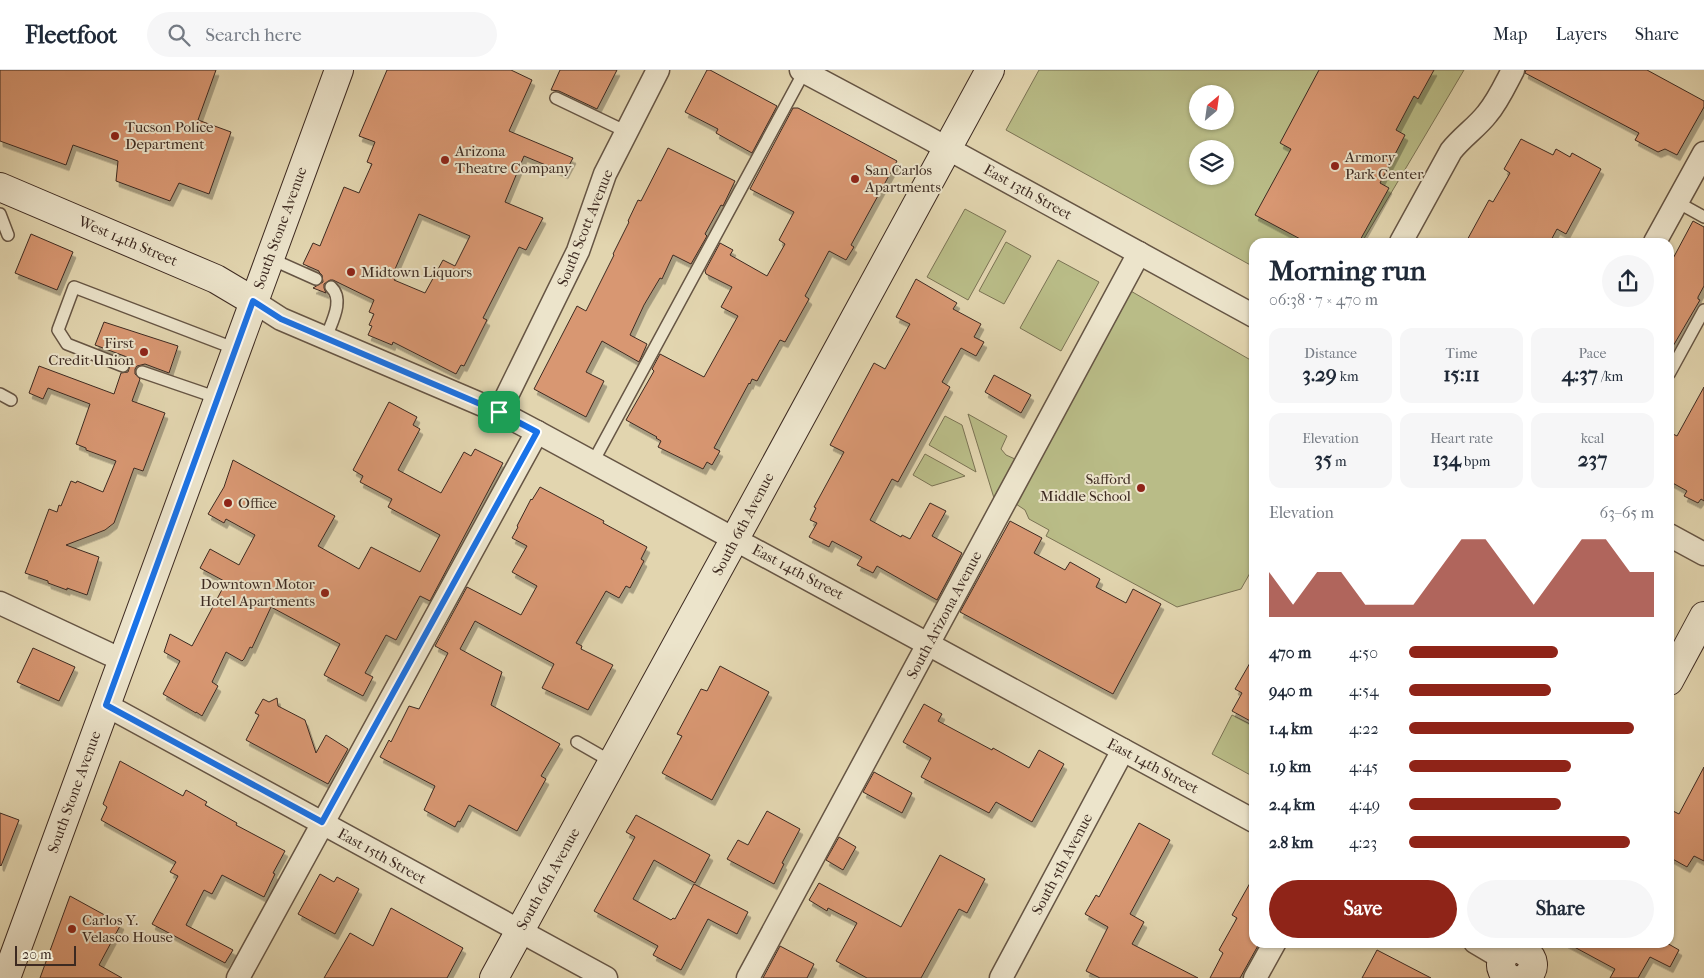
<!DOCTYPE html>
<meta charset="utf-8">
<style>
body{margin:0;font-family:"IM FELL French Canon",serif;background:#f6f6f7;color:#1f2937;height:100vh;display:flex;flex-direction:column;font-size:19px;white-space:nowrap}
*{box-sizing:border-box;margin:0}
p{font-size:16px;color:#747a83}
.icon{flex:none;width:28px;height:28px;fill:none;stroke:currentColor;stroke-width:2;stroke-linecap:round;stroke-linejoin:round}
.map{position:relative;flex:1;overflow:hidden}
.side{position:absolute;left:1249px;top:168px;width:425px;height:710px;display:flex;flex-direction:column;background:#fff;border-radius:15px;box-shadow:0 1px 4px #0004}
.side>*{flex:none}
.needle{width:32px;rotate:29deg}
.tools{position:absolute;left:1189px;top:15px;display:grid;gap:10px}
.tools a{display:grid;place-items:center;width:45px;height:45px;border-radius:50%;background:#fff;box-shadow:0 1px 4px #0004;font-size:25px}
.scale{position:absolute;left:15px;bottom:12px;width:61px;box-sizing:border-box;padding-left:5px;border:2px solid #3d2a21;border-top:0;font-size:14px;line-height:18px;white-space:nowrap;color:#3d2a21;-webkit-text-stroke:4px #ece4cb;paint-order:stroke}
.pin{position:absolute;display:grid;place-items:center;width:42px;height:42px;color:#fff;margin:-21px;border-radius:10px;box-shadow:0 2px 8px #0006}
.round{display:grid;place-items:center;flex:none;width:52px;height:52px;border-radius:26px;background:#f6f6f7}
.headline{display:flex;align-items:center;justify-content:space-between;height:85px;padding:0 20px}
h1{font-size:28px;font-weight:700;line-height:38px}
.figures{display:grid;grid-template-columns:repeat(3,1fr);gap:8px;height:85px;padding:5px 20px}
.figures div{display:grid;align-content:center;border-radius:12px;background:#f6f6f7;text-align:center}
.figures b{font-size:21px;font-weight:700}
.figures small{font-size:14px;font-weight:400}
.figures p{font-size:14px}
.chart{height:140px;padding:10px 20px}
.chart p{display:flex;justify-content:space-between}
.chart svg{width:100%;height:90px;margin-top:5px;fill:#8f2418;opacity:.7}
.action{display:flex;gap:10px;margin-top:auto;padding:10px 20px}
.action a{flex:1;height:58px;border-radius:30px;background:#8f2418;color:#fff;font-size:20px;font-weight:700;line-height:58px;text-align:center}
.action a+a{background:#f6f6f7;color:#1f2937}
ul{padding:0 20px;list-style:none;font-size:16px}
li{display:grid;grid-template-columns:80px 60px 1fr;align-items:center;height:38px}
li i{height:12px;border-radius:6px;background:#8f2418}
header{display:flex;align-items:center;gap:30px;box-sizing:border-box;height:70px;padding:0 25px;background:#fff;border-bottom:1px solid #e0e1e3}
header strong{font-size:24px}
nav{display:flex;gap:28px;margin-inline-start:auto;font-size:18px}
.search{width:350px;height:45px;background:#f6f6f7;display:flex;align-items:center;gap:12px;box-sizing:border-box;padding:0 18px;border-radius:28px;color:#747a83;font-size:19px}
.map>svg:first-child{display:block}
.green{fill:#b9bc87;stroke:#7b7354;fill-rule:evenodd}
.building{fill:#d89772;stroke:#3d2a21;fill-rule:evenodd;filter:url(#shadow)}
.lines{fill:none;stroke-linecap:round;stroke-linejoin:round}
.lane-casing{stroke:#654;stroke-width:14}
.street-casing{stroke:#654;stroke-width:25}
.secondary-casing{stroke:#3d2a21;stroke-width:30}
.lane{stroke:#ece4cb;stroke-width:11}
.street{stroke:#ece4cb;stroke-width:22}
.secondary{stroke:#ece4cb;stroke-width:28}
.route-casing{stroke:#fff;stroke-width:10}
.route{stroke:#1a73e8;stroke-width:6}
.poi-dot{fill:#8f2418;stroke:#ece4cb;stroke-width:2}
.labels{text-anchor:middle;stroke-width:4;stroke-linejoin:round;paint-order:stroke}
.poi-label{font-size:15px;fill:#3d2a21;stroke:#ece4cb;text-anchor:start}
.street-label{font-size:15px;fill:#3d2a21;stroke:#ece4cb}
</style>
<header>
<strong>Fleetfoot</strong>
<div class="search"><svg class="icon" aria-label="search" viewBox="0 0 24 24"><circle cx="10" cy="10" r="6"/><path d="M15 15l6 6"/></svg>Search here</div>
<nav><a>Map</a><a>Layers</a><a>Share</a></nav>
</header>
<div class="map">
<svg width="1704" height="908" viewBox="0 0 1704 908">
<defs>
<filter id="shadow"><feDropShadow dx="3" dy="5.5" stdDeviation="0" flood-color="#0004"/></filter>
</defs>
<rect width="100%" height="100%" fill="#e2d5af"/>
<filter id="stains"><feTurbulence type="fractalNoise" baseFrequency=".004" numOctaves="4"/><feColorMatrix values="0 0 0 0 .2 0 0 0 0 .09 0 0 0 0 .02 0 0 0 .5 -.17"/></filter>
<radialGradient id="worn" r=".72"><stop offset=".6" stop-color="#630" stop-opacity="0"/><stop offset="1" stop-color="#630" stop-opacity=".3"/></radialGradient>
<!-- green -->
<g class="green">
<path d="M1039,0h425l-102,172h-108v25l-248,-137zM1198,24h27v27h-27zM1198,79h27v27h-27z"/>
<polygon points="965,139 1006,161 968,230 927,207"/>
<polygon points="1006,172 1031,186 1004,234 979,221"/>
<polygon points="1058,190 1099,212 1061,281 1020,258"/>
<polygon points="1129,220 1254,292 1254,496 1241,519 1177,537 1046,466 1049,460 1029,449 1025,440 1013,432"/>
<polygon points="968,344 1007,366 1001,379 1006,385 1015,389 994,428"/>
<polygon points="945,346 962,355 976,402 929,375"/>
<polygon points="925,384 965,406 932,416 913,405"/>
<polygon points="1232,645 1254,656 1254,707 1212,684"/>
</g>
<!-- building -->
<g class="building">
<polygon points="0,0 216,0 198,50 231,62 209,124 179,113 170,131 116,111 118,91 73,75 66,95 0,71"/>
<path d="M387,0h124l21,10 -23,51 64,27 -8,15 -41,-17 -19,46 38,16 -17,32 -7,-3 -36,71 4,2 -23,46 -3,-1 -5,9 -63,-32 -1,3 -24,-10 4,-9 -3,-1 5,-11 -5,-2 5,-12 -41,-20h-3l-6,4v4l2,5 -13,-5 10,-6 -1,-7 -3,-3v-1l-16,-7 10,-21 7,3 24,-59 15,6 13,-29 -5,-2 8,-20 -16,-6zM419,144l51,22 -15,30 -12,-6 -18,33 -31,-13 1,-2 -3,-2z"/>
<polygon points="560,0 617,0 597,39 559,21 551,20"/>
<polygon points="707,0 710,0 777,36 752,83 716,63 718,59 685,42"/>
<polygon points="1319,0 1434,0 1418,29 1414,26 1396,60 1405,65 1380,113 1389,118 1359,172 1306,172 1255,145 1291,79 1280,73"/>
<polygon points="1526,0 1647,0 1704,31 1704,37 1677,85 1665,79 1658,82 1635,70 1639,63 1525,3"/>
<polygon points="793,38 798,38 897,91 851,175 854,177 846,190 829,181 805,226 809,229 785,272 780,270 757,311 752,309 750,314 749,313 714,378 720,381 712,395 707,392 703,399 658,377 661,371 656,368 657,367 626,350 654,301 652,299 660,284 704,307 738,246 721,237 732,217 706,204 705,201 720,173 733,180 730,185 767,206 785,174 779,170 794,142 750,119"/>
<polygon points="1521,69 1553,85 1556,79 1570,87 1572,83 1601,99 1566,164 1557,159 1550,172 1466,172 1489,130 1493,132 1510,103 1504,99"/>
<polygon points="668,78 735,111 723,136 721,135 705,164 707,166 691,194 673,185 662,209 660,208 644,235 630,265 647,274 639,292 602,271 586,302 604,311 586,347 534,319 577,236 586,241 614,185 613,184 629,152 628,151 638,130 641,131"/>
<polygon points="1693,151 1704,157 1704,216 1698,227 1698,229 1700,230 1669,283 1669,196"/>
<polygon points="31,164 73,182 57,220 15,203"/>
<polygon points="916,209 957,233 953,239 981,254 974,267 984,272 976,286 961,278 942,312 950,317 898,412 892,409 870,450 901,467 902,465 910,469 930,433 946,441 932,466 962,483 937,530 877,496 873,503 857,495 862,487 832,471 829,477 809,467 817,453 810,450 816,438 814,437 844,382 830,375 874,293 885,299 910,254 896,247"/>
<polygon points="104,252 178,276 169,303 145,294 137,296 135,299 135,304 140,309 132,331 165,343 143,401 134,398 114,453 105,460 66,475 99,487 87,525 67,518 67,520 48,513 48,511 25,503 49,439 57,442 59,435 61,436 71,411 76,413 77,411 103,422 116,391 86,380 86,378 76,374 90,334 48,318 43,329 29,323 39,296 114,324 121,303 128,302 130,295 126,289 127,287 95,275"/>
<polygon points="994,305 1031,325 1021,343 985,322"/>
<polygon points="1704,317 1704,431 1701,429 1698,433 1684,426 1687,421 1669,411 1669,362 1677,366"/>
<polygon points="389,332 417,347 413,355 420,359 398,400 441,423 464,382 471,386 475,379 503,393 430,531 420,526 396,570 386,565 365,603 373,607 363,626 324,605 340,574 271,537 252,578 250,577 244,589 242,591 226,582 212,612 218,616 202,646 196,642 196,643 163,624 180,591 164,582 170,564 192,576 226,512 200,498 210,479 239,495 255,465 226,449 224,453 208,444 224,417 233,390 335,446 318,476 359,499 371,477 420,502 440,465 388,437 392,429 360,412 363,406 353,400"/>
<polygon points="540,417 604,451 603,453 647,477 641,489 644,491 630,518 626,516 619,528 606,521 576,573 582,576 581,579 613,595 588,640 542,618 554,594 475,551 460,579 502,602 491,635 560,674 541,706 546,709 517,761 469,735 460,752 458,751 455,757 424,740 435,716 380,687 389,670 391,672 409,636 419,639 448,583 435,576 467,517 521,545 537,516 512,502 527,476 512,468 518,457 517,456 531,429 532,430"/>
<polygon points="1010,451 1042,468 1034,483 1065,500 1070,492 1100,509 1096,517 1126,533 1133,519 1161,534 1113,624 960,542"/>
<polygon points="33,578 75,597 59,631 17,612"/>
<polygon points="1254,586 1254,653 1232,641 1242,623 1235,619"/>
<polygon points="720,596 769,622 712,730 662,703 682,666 677,664 701,619 707,621"/>
<polygon points="277,628 278,636 305,650 316,683 326,665 348,679 328,714 246,670 259,645 255,643 263,629 269,632"/>
<polygon points="924,634 942,644 938,651 992,680 993,678 1029,698 1039,680 1064,694 1032,752 996,732 989,743 921,707 931,688 903,672"/>
<polygon points="120,691 183,726 186,720 207,732 205,735 237,753 236,755 285,781 273,803 275,804 264,827 222,805 212,824 204,820 186,855 233,880 225,893 152,854 178,806 170,802 176,792 101,750 107,737 103,734"/>
<polygon points="1704,697 1704,791 1694,786 1687,797 1669,787 1669,739 1679,744"/>
<polygon points="874,702 912,723 902,743 863,722"/>
<polygon points="767,741 800,759 782,793 784,794 774,814 727,789 738,770 748,775"/>
<polygon points="0,743 19,750 1,796 0,795"/>
<polygon points="636,745 710,785 695,813 654,790 633,829 671,850 673,848 675,849 694,814 748,842 737,864 708,849 681,900 653,885 658,876 594,841 635,767 626,762"/>
<polygon points="1139,753 1170,770 1130,844 1144,852 1132,874 1198,908 1100,908 1086,901 1108,857 1085,844 1096,825 1099,827"/>
<polygon points="839,767 856,777 843,800 826,790"/>
<polygon points="940,785 985,809 967,843 959,839 921,908 867,908 836,891 857,853 828,838 827,841 809,830 819,813 901,857"/>
<polygon points="320,804 334,812 337,807 359,819 335,864 298,844"/>
<polygon points="1254,806 1254,872 1260,872 1240,908 1210,908 1223,883 1219,880 1237,848 1232,845"/>
<polygon points="70,826 121,854 99,895 122,908 40,908"/>
<polygon points="391,838 463,878 447,908 324,908 350,863 373,876"/>
<polygon points="1565,872 1665,872 1679,880 1670,897 1650,887 1638,908 1610,908 1615,899"/>
<polygon points="780,876 814,894 807,908 763,908"/>
<polygon points="1377,880 1431,908 1362,908"/>
</g>
<g class="lines">
<!-- lane casing -->
<g class="lane-casing">
<g id="lane">
<polyline points="556,28 627,62"/>
<polyline points="1677,132 1704,147"/>
<polyline points="0,144 8,165"/>
<polyline points="269,188 316,209"/>
<path d="M326,268c5,-15 19,-38 5,-51"/>
<polyline points="123,296 67,274 58,260 74,217 236,279"/>
<polyline points="142,302 218,328"/>
<polyline points="1669,304 1704,240"/>
<polyline points="0,324 11,330"/>
<polyline points="593,392 804,2"/>
<polyline points="577,672 612,692"/>
</g>
</g>
<!-- street casing -->
<g class="street-casing">
<g id="street">
<polyline points="801,0 923,65 1254,246"/>
<path d="M1401,172l50,-91c11,-14 26,-24 36,-37 11,-13 18,-29 26,-44"/>
<polyline points="1655,172 1704,83"/>
<polyline points="253,231 281,249 499,342 537,362 1254,751"/>
<polyline points="499,342 578,181 605,104 658,0"/>
<polyline points="1669,465 1704,484"/>
<polyline points="0,533 122,590"/>
<polyline points="106,635 606,908"/>
<polyline points="1475,872 1502,888"/>
<polyline points="238,908 537,362"/>
<polyline points="748,908 1139,183"/>
<polyline points="1001,908 1123,680"/>
<polyline points="1255,908 1275,872"/>
</g>
</g>
<!-- secondary casing -->
<g class="secondary-casing">
<g id="secondary">
<polyline points="0,117 216,209 253,231"/>
<polyline points="1669,611 1704,546"/>
<polyline points="6,908 339,0"/>
<polyline points="494,908 750,441 990,0"/>
<path d="M1509,908c-6,-4 -10,-11 -7,-18 7,-26 48,-1 23,18"/>
</g>
</g>
<!-- lane -->
<use href="#lane" class="lane"/>
<!-- street -->
<use href="#street" class="street"/>
<!-- secondary -->
<use href="#secondary" class="secondary"/>
</g>
<g class="lines">
<!-- route casing -->
<g class="route-casing">
<polygon id="route" points="253,231 281,249 499,342 537,362 322,752 106,635"/>
</g>
<!-- route -->
<use href="#route" class="route"/>
</g>
<!-- markers -->
<g class="poi-dot">
<circle cx="115" cy="66" r="5"/>
<circle cx="445" cy="90" r="5"/>
<circle cx="1335" cy="96" r="5"/>
<circle cx="855" cy="109" r="5"/>
<circle cx="351" cy="202" r="5"/>
<circle cx="144" cy="282" r="5"/>
<circle cx="1141" cy="418" r="5"/>
<circle cx="228" cy="433" r="5"/>
<circle cx="325" cy="523" r="5"/>
<circle cx="72" cy="859" r="5"/>
</g>
<g class="labels">
<!-- poi labels -->
<g class="poi-label">
<text x="125" y="62">Tucson Police<tspan x="125" dy="17">Department</tspan></text>
<text x="455" y="86">Arizona<tspan x="455" dy="17">Theatre Company</tspan></text>
<text x="1345" y="92">Armory<tspan x="1345" dy="17">Park Center</tspan></text>
<text x="865" y="105">San Carlos<tspan x="865" dy="17">Apartments</tspan></text>
<text x="361" y="207">Midtown Liquors</text>
<text x="134" y="278" text-anchor="end">First<tspan x="134" dy="17">Credit Union</tspan></text>
<text x="1131" y="414" text-anchor="end">Safford<tspan x="1131" dy="17">Middle School</tspan></text>
<text x="238" y="438">Office</text>
<text x="315" y="519" text-anchor="end">Downtown Motor<tspan x="315" dy="17">Hotel Apartments</tspan></text>
<text x="82" y="855">Carlos Y.<tspan x="82" dy="17">Velasco House</tspan></text>
</g>
<!-- street labels -->
<g class="street-label">
<text transform="translate(1028 122) rotate(29)" y="5">East 13th Street</text>
<text transform="translate(280 158) rotate(-70)" y="5">South Stone Avenue</text>
<text transform="translate(585 158) rotate(-68)" y="5">South Scott Avenue</text>
<text transform="translate(128 171) rotate(23)" y="5">West 14th Street</text>
<text transform="translate(743 454) rotate(-62)" y="5">South 6th Avenue</text>
<text transform="translate(798 502) rotate(28)" y="5">East 14th Street</text>
<text transform="translate(944 545) rotate(-62)" y="5">South Arizona Avenue</text>
<text transform="translate(1153 696) rotate(28)" y="5">East 14th Street</text>
<text transform="translate(74 722) rotate(-70)" y="5">South Stone Avenue</text>
<text transform="translate(382 786) rotate(29)" y="5">East 15th Street</text>
<text transform="translate(1062 794) rotate(-62)" y="5">South 5th Avenue</text>
<text transform="translate(548 809) rotate(-61)" y="5">South 6th Avenue</text>
</g>
</g>
<rect width="100%" height="100%" filter="url(#stains)"/>
<rect width="100%" height="100%" fill="url(#worn)"/>
</svg>
<div class="tools">
<a><svg class="needle" viewBox="-14 -14 28 28"><path d="M0-13l5 13h-10z" fill="#e53935"/><path d="M0 13l5-13h-10z" fill="#747a83"/></svg></a>
<a><svg class="icon" aria-label="layers" viewBox="0 0 24 24"><path d="M12 4l9 5-9 5-9-5zM3 14l9 5 9-5"/></svg></a>
</div>
<div class="scale">20 m</div>
<div class="pin" style="left:499px;top:342px;background:#1e9e55"><svg class="icon" aria-label="arrive" viewBox="0 0 24 24"><path d="M6 21V4h12l-3 4 3 4H6"/></svg></div>
<section class="side">
<div class="headline"><div><h1>Morning run</h1><p>06:38 · 7 × 470 m</p></div><a class="round"><svg class="icon" aria-label="share" viewBox="0 0 24 24"><path d="M12 15V3M7 8l5-5 5 5M5 13v7h14v-7"/></svg></a></div>
<div class="figures">
<div><p>Distance</p><b>3.29<small> km</small></b></div>
<div><p>Time</p><b>15:11</b></div>
<div><p>Pace</p><b>4:37<small> /km</small></b></div>
</div>
<div class="figures">
<div><p>Elevation</p><b>35<small> m</small></b></div>
<div><p>Heart rate</p><b>134<small> bpm</small></b></div>
<div><p>kcal</p><b>237</b></div>
</div>
<div class="chart"><p><span>Elevation</span>63–65 m</p>
<svg viewBox="0 0 160 44" preserveAspectRatio="none"><path d="M0 44V22L10 38L20 22L30 22L40 38L50 38L60 38L70 22L80 6L90 6L100 22L110 38L120 22L130 6L140 6L150 22L160 22V44z"/></svg>
</div>
<ul>
<li><b>470 m</b>4:50<i style="width:61%"></i></li>
<li><b>940 m</b>4:54<i style="width:58%"></i></li>
<li><b>1.4 km</b>4:22<i style="width:92%"></i></li>
<li><b>1.9 km</b>4:45<i style="width:66%"></i></li>
<li><b>2.4 km</b>4:49<i style="width:62%"></i></li>
<li><b>2.8 km</b>4:23<i style="width:90%"></i></li>
</ul>
<div class="action"><a>Save</a><a>Share</a></div>
</section>
</div>
